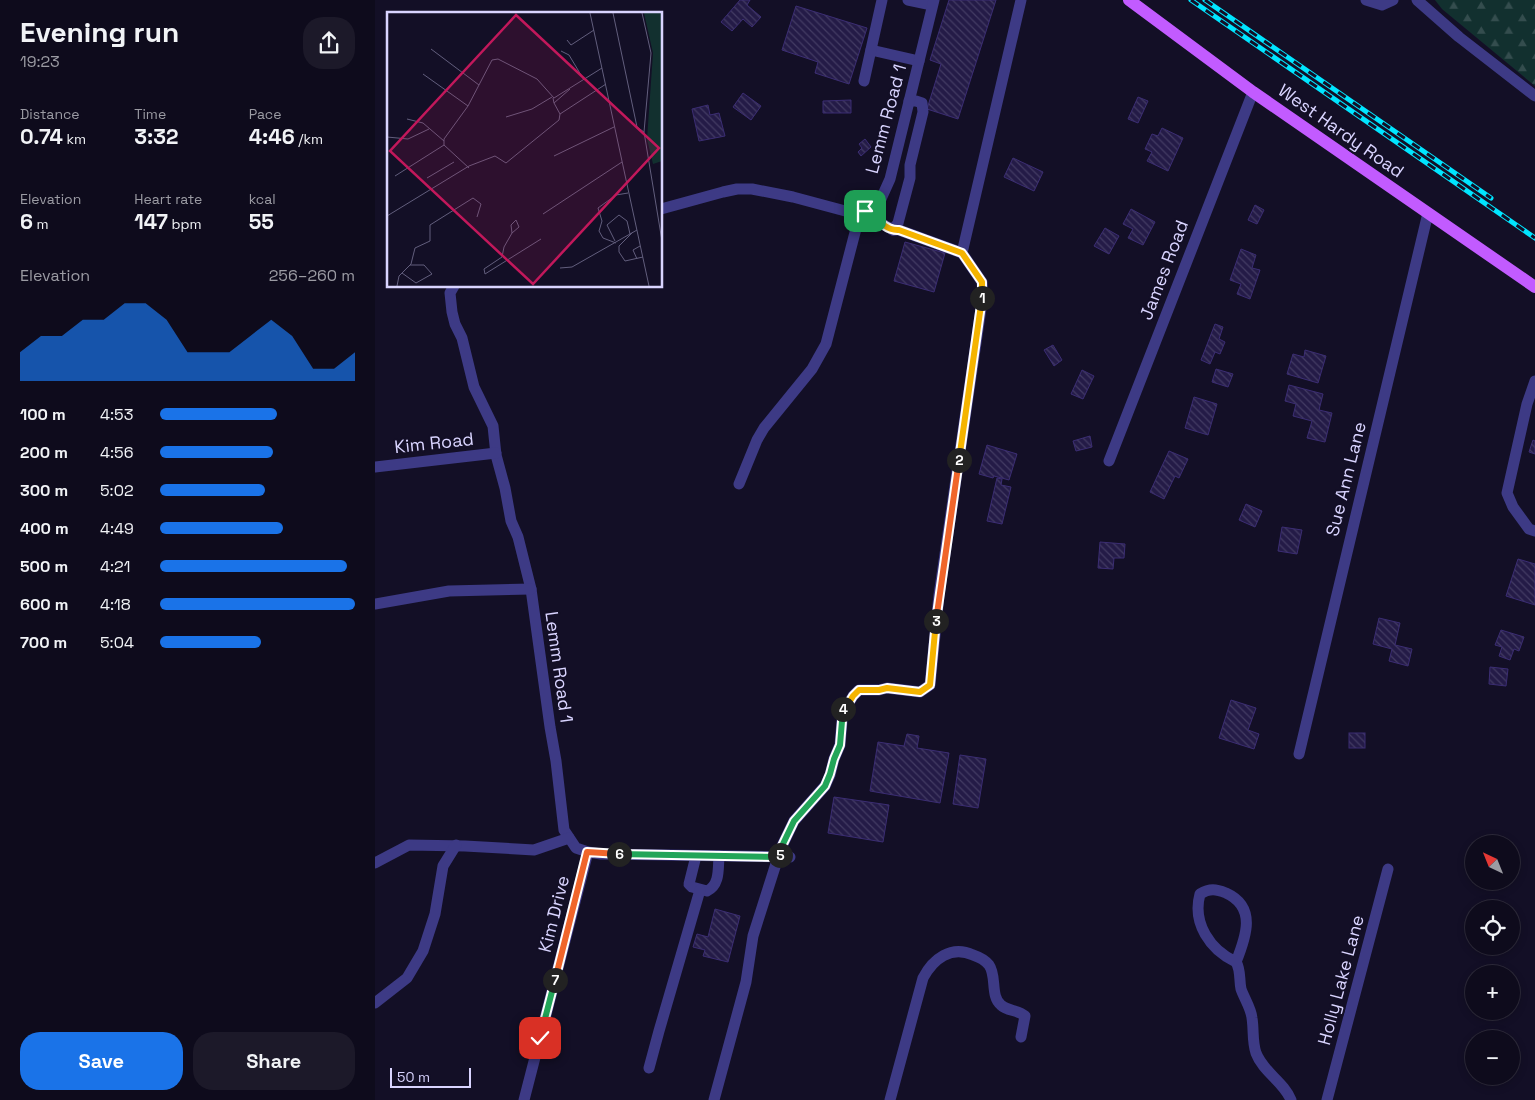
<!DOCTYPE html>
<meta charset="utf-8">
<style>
body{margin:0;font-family:"Space Grotesk",sans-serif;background:#1c1929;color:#f1f3f6;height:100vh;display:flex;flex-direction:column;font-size:19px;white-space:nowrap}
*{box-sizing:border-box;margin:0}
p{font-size:16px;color:#9b9ba3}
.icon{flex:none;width:28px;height:28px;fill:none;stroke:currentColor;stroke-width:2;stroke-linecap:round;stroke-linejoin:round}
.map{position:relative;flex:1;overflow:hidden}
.drawer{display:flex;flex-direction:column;background:#0e0b1c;width:375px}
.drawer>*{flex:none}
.needle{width:32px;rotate:317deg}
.buttons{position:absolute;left:1090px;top:835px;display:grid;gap:10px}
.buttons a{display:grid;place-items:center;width:55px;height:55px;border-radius:50%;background:#0e0b1c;box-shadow:0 2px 8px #0003,0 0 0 1px #2e2b3b;font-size:25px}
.scale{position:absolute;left:15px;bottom:12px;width:81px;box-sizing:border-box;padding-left:5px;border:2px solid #d9d4ff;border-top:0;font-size:14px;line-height:18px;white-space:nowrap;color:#d9d4ff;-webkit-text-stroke:4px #130f26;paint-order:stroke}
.pin{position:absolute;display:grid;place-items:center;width:42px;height:42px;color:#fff;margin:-21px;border-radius:10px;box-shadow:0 2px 8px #0006}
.km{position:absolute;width:25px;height:25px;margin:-12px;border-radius:50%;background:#222;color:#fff;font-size:14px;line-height:25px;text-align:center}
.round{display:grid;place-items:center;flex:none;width:52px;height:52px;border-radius:20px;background:#1c1929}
.head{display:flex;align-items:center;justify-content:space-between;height:85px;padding:0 20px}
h1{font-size:28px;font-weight:600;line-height:38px}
.metrics{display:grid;grid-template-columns:repeat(3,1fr);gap:8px;height:85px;padding:5px 20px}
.metrics div{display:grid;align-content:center}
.metrics b{font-size:21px;font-weight:600}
.metrics small{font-size:14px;font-weight:400}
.metrics p{font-size:14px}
.chart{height:140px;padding:10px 20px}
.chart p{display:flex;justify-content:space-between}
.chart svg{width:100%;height:90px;margin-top:5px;fill:#1a73e8;opacity:.7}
.cta{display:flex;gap:10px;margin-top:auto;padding:10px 20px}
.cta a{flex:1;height:58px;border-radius:20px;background:#1a73e8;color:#fff;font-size:20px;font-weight:600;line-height:58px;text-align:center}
.cta a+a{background:#1c1929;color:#f1f3f6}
ul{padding:0 20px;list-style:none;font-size:16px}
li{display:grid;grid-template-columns:80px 60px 1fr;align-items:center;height:38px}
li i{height:12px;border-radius:6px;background:#1a73e8}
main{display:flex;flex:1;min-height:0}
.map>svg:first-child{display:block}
.forest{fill:url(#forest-firs)}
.building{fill:url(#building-back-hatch);stroke:#3b2d73}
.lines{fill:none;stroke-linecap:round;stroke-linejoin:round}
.minor{stroke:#3d3a85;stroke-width:11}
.major{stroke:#c25bff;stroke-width:12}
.rail-casing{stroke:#00e5ff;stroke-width:5}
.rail{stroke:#130f26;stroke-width:3;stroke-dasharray:9;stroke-linecap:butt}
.split-1-casing{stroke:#fff;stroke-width:10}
.split-2-casing{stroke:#fff;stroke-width:10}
.split-3-casing{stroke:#fff;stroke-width:10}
.split-4-casing{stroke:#fff;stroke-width:10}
.split-5-casing{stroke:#fff;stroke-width:10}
.split-6-casing{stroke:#fff;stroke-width:10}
.split-7-casing{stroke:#fff;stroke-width:10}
.split-8-casing{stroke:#fff;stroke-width:10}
.split-1{stroke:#f5b400;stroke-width:6}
.split-2{stroke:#f5b400;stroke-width:6}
.split-3{stroke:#f0652b;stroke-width:6}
.split-4{stroke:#f5b400;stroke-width:6}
.split-5{stroke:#22a559;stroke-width:6}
.split-6{stroke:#22a559;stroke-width:6}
.split-7{stroke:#f0652b;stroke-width:6}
.split-8{stroke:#22a559;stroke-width:6}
.labels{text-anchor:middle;stroke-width:4;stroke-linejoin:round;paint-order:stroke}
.street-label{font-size:18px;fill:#d9d4ff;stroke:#130f26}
.inset-road{fill:none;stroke:#625e7d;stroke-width:1}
.view{fill:#c2185b;fill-opacity:0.15;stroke:#c2185b;stroke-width:2.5}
.inset-edge{fill:none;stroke:#d9d4ff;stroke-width:2.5}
</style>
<main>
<section class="drawer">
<div class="head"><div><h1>Evening run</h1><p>19:23</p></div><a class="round"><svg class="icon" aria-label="share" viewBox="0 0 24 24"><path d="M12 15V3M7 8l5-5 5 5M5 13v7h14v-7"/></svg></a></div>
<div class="metrics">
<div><p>Distance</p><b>0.74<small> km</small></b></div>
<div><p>Time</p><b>3:32</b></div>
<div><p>Pace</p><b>4:46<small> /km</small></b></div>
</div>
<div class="metrics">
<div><p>Elevation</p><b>6<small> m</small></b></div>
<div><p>Heart rate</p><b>147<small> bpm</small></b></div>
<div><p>kcal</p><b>55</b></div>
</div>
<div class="chart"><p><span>Elevation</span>256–260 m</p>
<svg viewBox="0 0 160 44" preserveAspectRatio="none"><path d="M0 44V30L10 22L20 22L30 14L40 14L50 6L60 6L70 14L80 30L90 30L100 30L110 22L120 14L130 22L140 38L150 38L160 30V44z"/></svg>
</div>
<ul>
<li><b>100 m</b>4:53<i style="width:60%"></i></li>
<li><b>200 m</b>4:56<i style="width:58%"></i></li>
<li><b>300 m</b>5:02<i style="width:54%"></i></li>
<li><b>400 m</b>4:49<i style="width:63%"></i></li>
<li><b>500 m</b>4:21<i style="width:96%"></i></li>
<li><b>600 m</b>4:18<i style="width:100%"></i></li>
<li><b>700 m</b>5:04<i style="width:52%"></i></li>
</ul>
<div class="cta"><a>Save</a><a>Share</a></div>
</section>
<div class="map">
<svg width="1160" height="1100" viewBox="0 0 1160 1100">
<defs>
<pattern id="forest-firs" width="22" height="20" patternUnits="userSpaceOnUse" patternTransform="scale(1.25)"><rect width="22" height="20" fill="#12302f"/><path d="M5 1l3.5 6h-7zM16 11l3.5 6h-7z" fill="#344d4e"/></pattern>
<pattern id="building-back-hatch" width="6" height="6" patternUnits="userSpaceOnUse" patternTransform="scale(1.25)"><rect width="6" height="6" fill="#241b47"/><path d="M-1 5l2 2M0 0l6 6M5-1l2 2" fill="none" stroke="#433b63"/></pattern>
</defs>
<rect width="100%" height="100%" fill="#130f26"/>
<!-- forest -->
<polygon class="forest" points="1060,0 1160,0 1160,86 1067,9"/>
<!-- building -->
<g class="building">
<polygon points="365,0 375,0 372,5 386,17 377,27 368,19 357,31 346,22"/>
<polygon points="574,0 621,0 583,119 552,109 566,64 555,60"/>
<polygon points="421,6 492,28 474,84 440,73 443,62 407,50"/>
<polygon points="368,93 386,106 376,120 358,107"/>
<polygon points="763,97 773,101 763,123 753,119"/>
<polygon points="476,100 476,113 448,113 448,101"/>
<polygon points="333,105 335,115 344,113 350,136 324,141 317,109"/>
<polygon points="787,128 808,138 793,171 772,161 777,152 770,149 777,134 783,136"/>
<polygon points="490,139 496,147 486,156 483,152 487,148 484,144"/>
<polygon points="638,158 668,172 659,191 629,177"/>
<polygon points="880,205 889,210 882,224 873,220"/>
<polygon points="756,209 780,222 768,245 753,238 758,229 748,224"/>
<polygon points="730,228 744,236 734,254 719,246"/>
<polygon points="530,242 570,253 559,292 519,281"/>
<polygon points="866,249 881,255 877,268 885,270 875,299 862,294 866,284 855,280"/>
<polygon points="840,324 848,327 844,339 850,342 845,354 840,352 835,364 826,360"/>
<polygon points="678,345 687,360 679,366 669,350"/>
<polygon points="930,350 951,356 943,383 912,374 918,354 929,357"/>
<polygon points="841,369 858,374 853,387 837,382"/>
<polygon points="707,370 719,376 708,399 696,394"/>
<polygon points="914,385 948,394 944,410 957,413 950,442 932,438 937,421 918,416 921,404 910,401"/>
<polygon points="819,397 842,404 833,435 810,428"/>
<polygon points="715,436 717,447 701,451 698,441"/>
<polygon points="1158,440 1160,441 1160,454 1154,452"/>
<polygon points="612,445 642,454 634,480 619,476 618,478 604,474"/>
<polygon points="794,451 813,459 804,478 800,476 789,499 775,492"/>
<polygon points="622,478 627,479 626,485 636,487 627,524 612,521"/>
<polygon points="871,504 887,511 880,527 864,520"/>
<polygon points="907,527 927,530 922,554 903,551"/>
<polygon points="725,542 750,544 749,558 739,558 738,569 723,568"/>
<polygon points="1143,559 1160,564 1160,605 1131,596"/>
<polygon points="1004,618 1025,623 1020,645 1037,649 1033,666 1014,661 1017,649 998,644"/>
<polygon points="1126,630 1149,637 1144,651 1139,649 1135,660 1124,656 1127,647 1120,645"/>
<polygon points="1115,667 1133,669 1131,686 1114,684"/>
<polygon points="856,700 881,708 873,730 884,734 879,749 844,738"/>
<rect x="974" y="733" width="16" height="15"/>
<polygon points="532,734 544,736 542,748 574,753 565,803 495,791 503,742 529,746"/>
<polygon points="585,755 611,759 603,808 578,804"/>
<polygon points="459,797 514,805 508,842 453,833"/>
<polygon points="340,909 365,916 353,962 328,956 330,950 318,947 322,934 333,937"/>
</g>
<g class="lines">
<!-- minor -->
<g class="minor">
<polyline points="533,0 557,5"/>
<polyline points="991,0 1007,5 1018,0"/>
<polyline points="1042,0 1084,37 1160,96"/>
<polyline points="496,50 544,61"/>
<polyline points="489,81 507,0"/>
<polyline points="494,208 504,222 518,230 523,223 535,178 535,165 548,112 547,103 541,101 534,101"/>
<polyline points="286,209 348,192 362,189 377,189 418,197 474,212 483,212 490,211 499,206 506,199 515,179 559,0"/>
<polyline points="587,253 646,0"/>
<polyline points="79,286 75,293 77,312 80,324 87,338 99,387 118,426 121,455 130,488 136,521 143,537 156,589 175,727 181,761 189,830 201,848 213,852 226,854 415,857"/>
<polyline points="1160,381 1152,404 1132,493 1138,507 1154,529 1160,531"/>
<polyline points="734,461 878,92"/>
<polyline points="0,467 121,453"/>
<polyline points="364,484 382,440 389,428 437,369 451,344 483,221 490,211"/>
<polyline points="0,604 74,591 156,589"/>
<polyline points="924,754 1053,213"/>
<path d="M321,856l-7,28 3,3 15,4c13,-6 11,-22 12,-35"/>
<polyline points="0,863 34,845 90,846 159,850 194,838"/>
<path d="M861,962c-26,-12 -44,-39 -36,-68 10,-6 16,-5 26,-1 31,14 20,44 10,69 5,8 3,18 5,27 3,9 10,19 11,29 2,13 0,23 4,35 7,19 28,29 35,47"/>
<polyline points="0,1003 32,978 48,951 60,914 68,866 81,845"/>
<polyline points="274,1068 284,1031 325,890"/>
<polyline points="149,1100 213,852"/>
<polyline points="339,1100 371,982 378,936 406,848 419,821 450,786 455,775 459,759 465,745 468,709 475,701 478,696 484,690 504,690 512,688 545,692 555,685 564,595 608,295 607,282 587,253 524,230 518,230"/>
<path d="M515,1100l33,-122c10,-19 28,-33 50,-23 6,2 12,5 16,10 8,11 1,31 12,40 6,6 17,5 24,11l-4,21"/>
<polyline points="952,1100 1013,869"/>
</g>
<!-- major -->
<polyline class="major" points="754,0 878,92 1160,287"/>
<!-- rail casing -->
<g class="rail-casing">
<g id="rail">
<polyline points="816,0 1160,238"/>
<polyline points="830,0 1116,198"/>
</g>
</g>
<!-- rail -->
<use href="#rail" class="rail"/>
</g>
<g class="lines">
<!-- split-1 casing -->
<g class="split-1-casing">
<path id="split-1" d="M490,211l4,-3c7,11 17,23 30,22l63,23 20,29v16"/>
</g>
<!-- split-2 casing -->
<g class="split-2-casing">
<polyline id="split-2" points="584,460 607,298"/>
</g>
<!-- split-3 casing -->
<g class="split-3-casing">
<polyline id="split-3" points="561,621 584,460"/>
</g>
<!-- split-4 casing -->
<g class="split-4-casing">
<polyline id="split-4" points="468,709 475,701 478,696 484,690 504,690 512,688 545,692 555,685 561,621"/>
</g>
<!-- split-5 casing -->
<g class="split-5-casing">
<polyline id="split-5" points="405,855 406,848 419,821 450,786 455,774 459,759 465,745 468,709"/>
</g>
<!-- split-6 casing -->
<g class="split-6-casing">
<polyline id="split-6" points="244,854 404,857 405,855"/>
</g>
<!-- split-7 casing -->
<g class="split-7-casing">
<polyline id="split-7" points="180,980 212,852 244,854"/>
</g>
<!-- split-8 casing -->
<g class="split-8-casing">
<polyline id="split-8" points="165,1038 180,980"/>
</g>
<!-- split-1 -->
<use href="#split-1" class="split-1"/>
<!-- split-2 -->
<use href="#split-2" class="split-2"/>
<!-- split-3 -->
<use href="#split-3" class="split-3"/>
<!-- split-4 -->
<use href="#split-4" class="split-4"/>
<!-- split-5 -->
<use href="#split-5" class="split-5"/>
<!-- split-6 -->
<use href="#split-6" class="split-6"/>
<!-- split-7 -->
<use href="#split-7" class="split-7"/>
<!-- split-8 -->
<use href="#split-8" class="split-8"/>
</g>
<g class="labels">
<!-- street labels -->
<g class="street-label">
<text transform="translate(511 119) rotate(-75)" y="6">Lemm Road 1</text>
<text transform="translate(966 131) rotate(35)" y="6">West Hardy Road</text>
<text transform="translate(789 270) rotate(-69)" y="6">James Road</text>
<text transform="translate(59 443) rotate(-6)" y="6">Kim Road</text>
<text transform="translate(971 479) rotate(-76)" y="6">Sue Ann Lane</text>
<text transform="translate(184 667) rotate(82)" y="6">Lemm Road 1</text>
<text transform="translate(179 914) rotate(-76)" y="6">Kim Drive</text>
<text transform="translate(966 980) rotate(-75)" y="6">Holly Lake Lane</text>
</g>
</g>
<!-- overview -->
<g transform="translate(12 12)">
<rect width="275" height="275" fill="#130f26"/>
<path d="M257,1h18v148l-9,3 -6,-25 6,-86z" fill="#12302f"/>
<path class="inset-road" d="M203,1l59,273M226,1l24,114 7,5M255,1l9,40 -7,79 18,109M180,28l4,5 23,-15M44,37l48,36M174,39l8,4 15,25M36,62l45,32M166,86l1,5 16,-14M173,102l46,-30M119,105l26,-8 20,-12M20,107l16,4 21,18M0,125l21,2 21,-10M167,144l60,-29M82,156l-25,-23v-6l24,-33 24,-46 6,-1 39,20 17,19 48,-30M8,164l49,-31M40,166l27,-16M156,202l79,-52M0,204l82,-50 26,-10 11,7 53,-43 1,-6 -6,-11M246,220l-14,14v6l6,9 18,-4M228,229l-8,-16 12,-10 8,6 3,13M229,231l-13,-5 -4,-7 3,-10 -4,-13 18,-13 12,-2M250,247l-4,-9 7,-4M173,256l12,-1 65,-37M15,261l14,10 16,-9 -8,-9h-14M98,262l-1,-5 18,-12 2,-10 8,-14 -1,-8 5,-5 3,7 -7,6M98,262l56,-35M10,274l2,-10 12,-12 4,-16 15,-7v-16l43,-27 8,6 -4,13"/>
<path class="view" d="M129,3l143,133 -126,136 -143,-133z"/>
<rect width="275" height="275" class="inset-edge"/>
</g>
</svg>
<div class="buttons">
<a><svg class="needle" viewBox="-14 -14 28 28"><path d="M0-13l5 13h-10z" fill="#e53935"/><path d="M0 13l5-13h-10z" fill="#9b9ba3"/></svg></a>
<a><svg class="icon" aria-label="locate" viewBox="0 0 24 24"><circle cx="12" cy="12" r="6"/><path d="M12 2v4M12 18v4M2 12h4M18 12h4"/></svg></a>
<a>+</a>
<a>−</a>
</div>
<div class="scale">50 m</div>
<div class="pin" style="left:490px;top:211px;background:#1e9e55"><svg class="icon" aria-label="arrive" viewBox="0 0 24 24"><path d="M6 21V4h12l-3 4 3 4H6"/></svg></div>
<div class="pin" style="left:165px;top:1038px;background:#d93025"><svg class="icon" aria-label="check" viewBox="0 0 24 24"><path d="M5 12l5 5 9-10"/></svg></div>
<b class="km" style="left:607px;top:298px">1</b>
<b class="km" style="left:584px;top:460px">2</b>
<b class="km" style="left:561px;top:621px">3</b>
<b class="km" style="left:468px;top:709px">4</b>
<b class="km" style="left:405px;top:855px">5</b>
<b class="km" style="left:244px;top:854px">6</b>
<b class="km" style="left:180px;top:980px">7</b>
</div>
</main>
